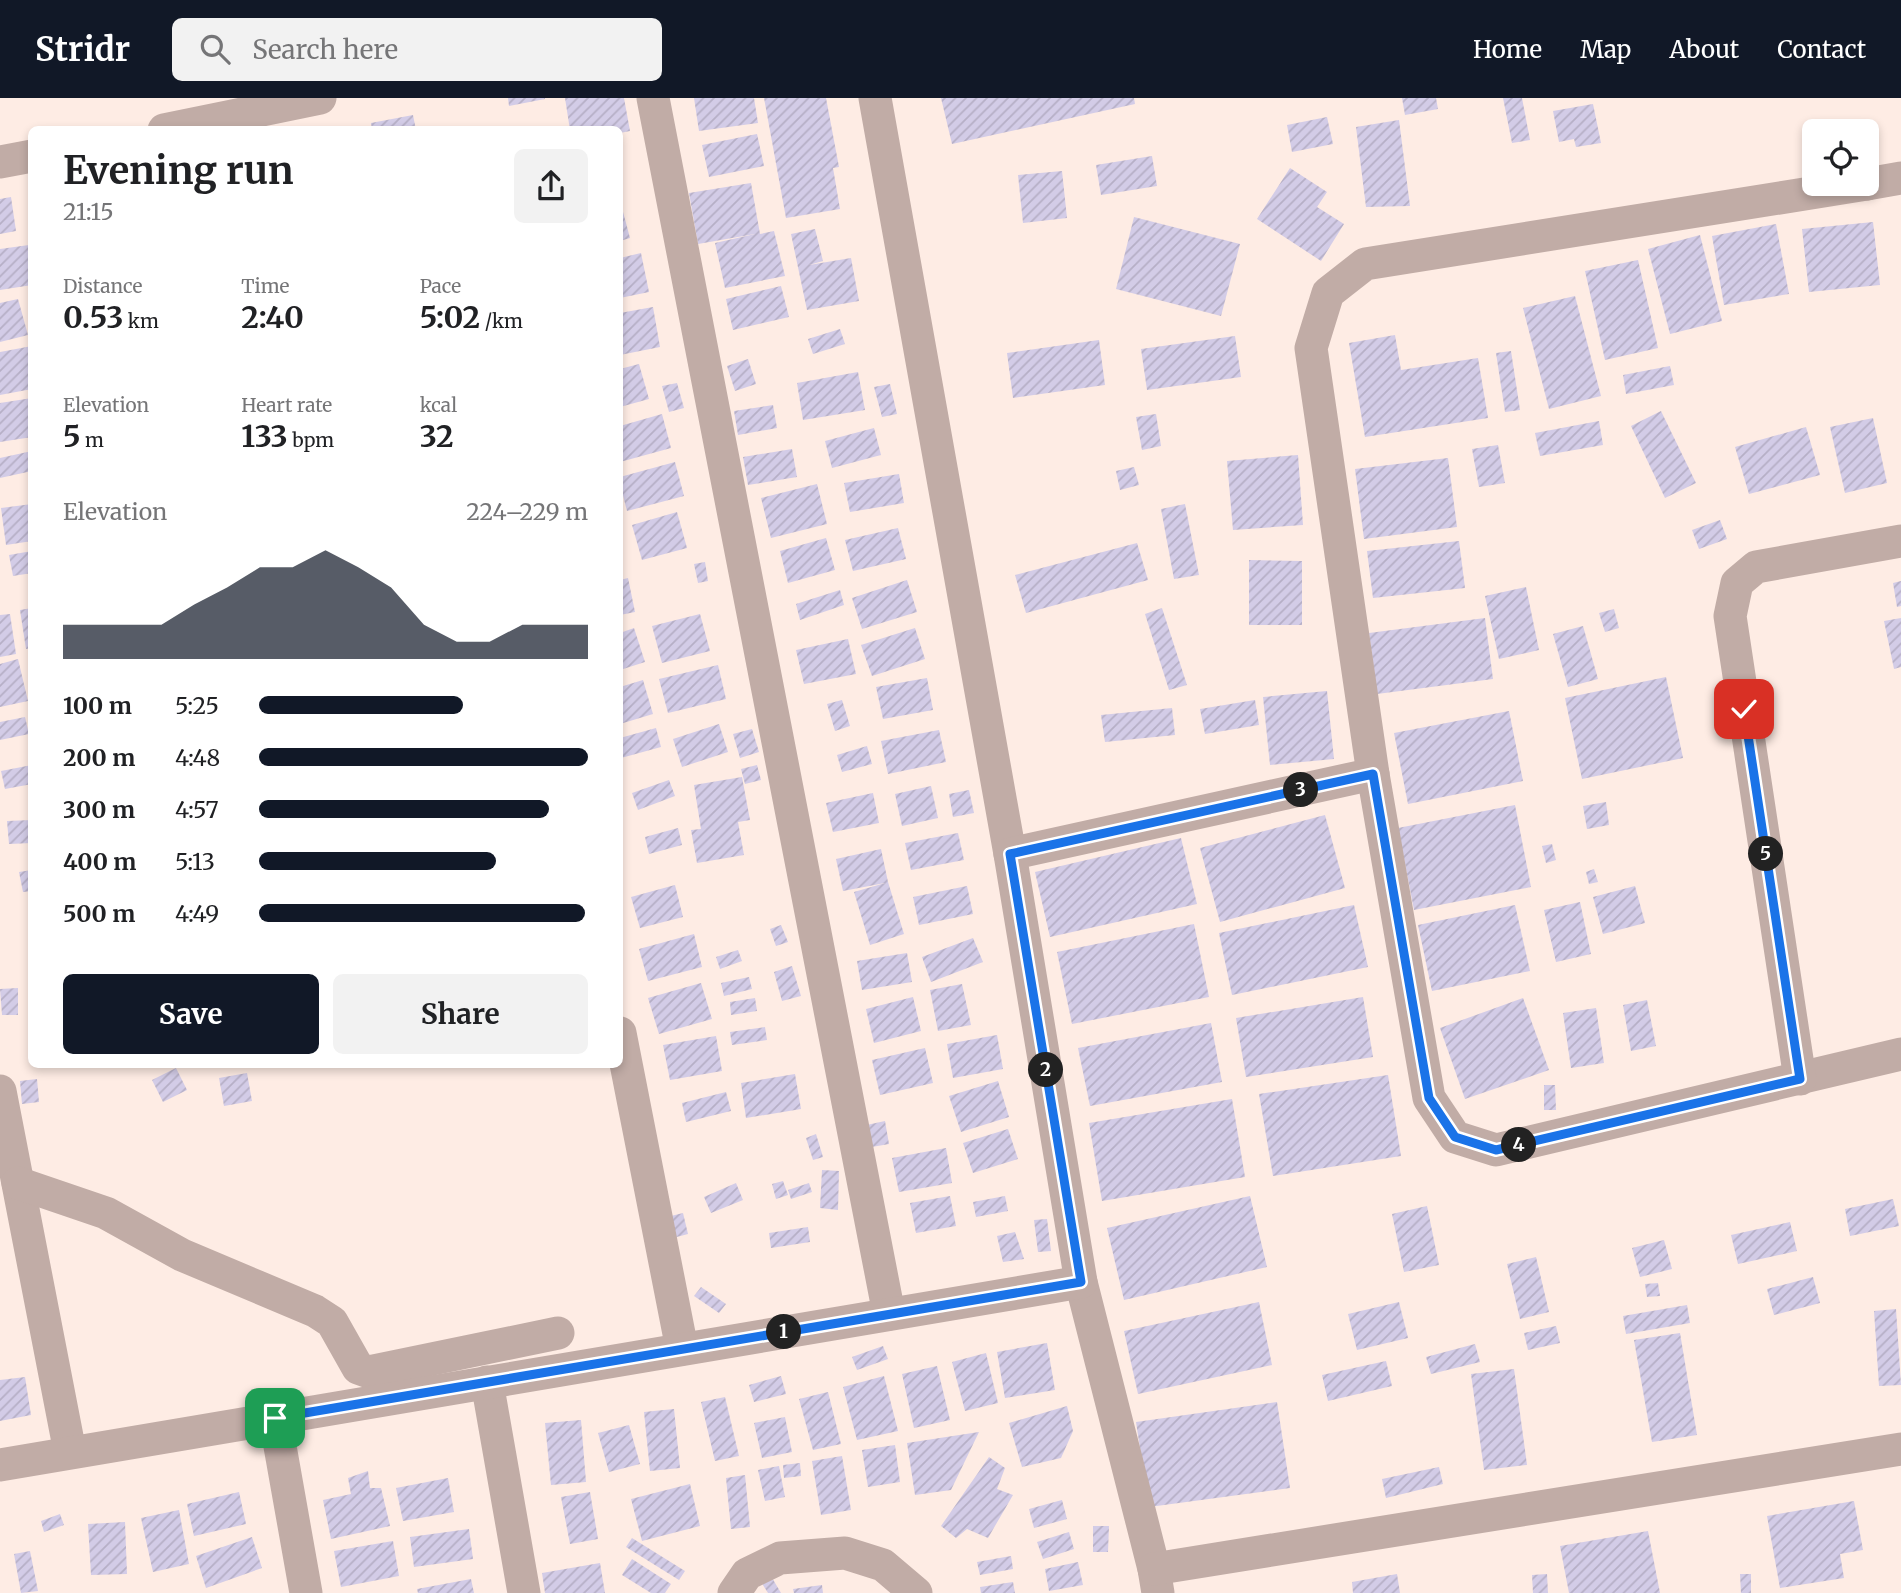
<!DOCTYPE html>
<meta charset="utf-8">
<style>
body{margin:0;font-family:Merriweather,serif;background:#f2f2f2;color:#202124;height:100vh;display:flex;flex-direction:column;font-size:26px;white-space:nowrap}
*{box-sizing:border-box;margin:0}
p{font-size:23px;color:#757577}
.icon{flex:none;width:38px;height:38px;fill:none;stroke:currentColor;stroke-width:2;stroke-linecap:round;stroke-linejoin:round}
.map{position:relative;flex:1;overflow:hidden}
.sheet{position:absolute;left:28px;top:28px;width:595px;height:942px;display:flex;flex-direction:column;background:#fff;border-radius:10px;box-shadow:0 4px 10px #0003}
.sheet>*{flex:none}
.fabs{position:absolute;left:1802px;top:21px;display:grid;gap:14px}
.fabs a{display:grid;place-items:center;width:77px;height:77px;border-radius:10px;background:#fff;box-shadow:0 4px 10px #0003;font-size:35px}
.pin{position:absolute;display:grid;place-items:center;width:60px;height:60px;color:#fff;margin:-30px;border-radius:14px;box-shadow:0 4px 10px #0006}
.km{position:absolute;width:35px;height:35px;margin:-18px;border-radius:50%;background:#222;color:#fff;font-size:19px;line-height:35px;text-align:center}
.round{display:grid;place-items:center;flex:none;width:74px;height:74px;border-radius:10px;background:#f2f2f2}
.overview{display:flex;align-items:center;justify-content:space-between;height:119px;padding:0 35px}
h1{font-size:38px;font-weight:700;line-height:52px}
.stats{display:grid;grid-template-columns:repeat(3,1fr);gap:10px;height:119px;padding:7px 35px}
.stats div{display:grid;align-content:center}
.stats b{font-size:30px;font-weight:700}
.stats small{font-size:19px;font-weight:400}
.stats p{font-size:19px}
.chart{height:196px;padding:14px 35px}
.chart p{display:flex;justify-content:space-between}
.chart svg{width:100%;height:126px;margin-top:7px;fill:#111827;opacity:.7}
.primary-button{display:flex;gap:14px;margin-top:auto;padding:14px 35px}
.primary-button a{flex:1;height:80px;border-radius:10px;background:#111827;color:#fff;font-size:28px;font-weight:700;line-height:80px;text-align:center}
.primary-button a+a{background:#f2f2f2;color:#202124}
ul{padding:0 35px;list-style:none;font-size:23px}
li{display:grid;grid-template-columns:112px 84px 1fr;align-items:center;height:52px}
li i{height:18px;border-radius:9px;background:#111827}
header{display:flex;align-items:center;gap:42px;box-sizing:border-box;height:98px;padding:0 35px;background:#111827;color:#fff}
header strong{font-size:33px}
nav{display:flex;gap:38px;margin-inline-start:auto;font-size:24px}
.search{width:490px;height:63px;background:#f2f2f2;display:flex;align-items:center;gap:18px;box-sizing:border-box;padding:0 24px;border-radius:10px;color:#757577;font-size:26px}
.map>svg:first-child{display:block}
.building{fill:url(#building-hatch)}
.lines{fill:none;stroke-linecap:round;stroke-linejoin:round}
.street{stroke:#c1aca6;stroke-width:33}
.route-casing{stroke:#fff;stroke-width:14}
.route{stroke:#1a73e8;stroke-width:9}
</style>
<header>
<strong>Stridr</strong>
<div class="search"><svg class="icon" aria-label="search" viewBox="0 0 24 24"><circle cx="10" cy="10" r="6"/><path d="M15 15l6 6"/></svg>Search here</div>
<nav><a>Home</a><a>Map</a><a>About</a><a>Contact</a></nav>
</header>
<div class="map">
<svg width="1901" height="1495" viewBox="0 0 1901 1495">
<defs>
<pattern id="building-hatch" width="6" height="6" patternUnits="userSpaceOnUse" patternTransform="scale(1.75)"><rect width="6" height="6" fill="#d3cce7"/><path d="M-1 1l2-2M0 6l6-6M5 7l2-2" fill="none" stroke="#b6afc6"/></pattern>
</defs>
<rect width="100%" height="100%" fill="#feece4"/>
<!-- building -->
<g class="building">
<polygon points="508,0 545,0 545,1 509,8"/>
<polygon points="565,0 624,0 630,33 620,35 620,32 570,32"/>
<polygon points="694,0 754,0 758,25 699,33"/>
<polygon points="764,0 826,0 839,69 833,70 840,111 786,120"/>
<polygon points="941,0 1134,0 1135,6 952,46"/>
<polygon points="1402,0 1436,0 1438,11 1405,17"/>
<polygon points="1503,0 1522,0 1530,42 1512,45"/>
<polygon points="1593,6 1601,45 1576,49 1574,41 1559,44 1553,13"/>
<polygon points="413,17 416,32 372,32 371,25"/>
<polygon points="1327,19 1333,46 1292,54 1287,27"/>
<polygon points="1399,22 1410,108 1366,109 1356,29"/>
<polygon points="757,36 764,68 709,79 702,47"/>
<polygon points="1152,58 1157,88 1101,97 1096,67"/>
<polygon points="1290,70 1327,94 1317,109 1344,126 1321,163 1257,121"/>
<polygon points="1062,73 1067,120 1023,125 1018,77"/>
<polygon points="751,85 760,136 774,133 785,178 725,190 715,145 755,136 698,146 689,95"/>
<polygon points="11,99 16,133 0,136 0,101"/>
<polygon points="622,110 630,140 620,143 620,111"/>
<polygon points="1134,119 1240,146 1221,218 1116,191"/>
<polygon points="1873,124 1880,187 1809,194 1802,131"/>
<polygon points="1776,126 1789,196 1724,207 1712,138"/>
<polygon points="815,131 823,163 809,167 851,160 859,203 807,212 791,136"/>
<polygon points="1700,137 1722,223 1670,236 1648,151"/>
<polygon points="29,147 32,163 32,187 0,192 0,151"/>
<polygon points="641,155 649,194 620,200 620,160"/>
<polygon points="1638,162 1658,250 1605,262 1585,173"/>
<polygon points="781,188 789,219 733,232 726,201"/>
<polygon points="1575,198 1601,298 1549,311 1523,210"/>
<polygon points="18,201 28,237 0,244 0,205"/>
<polygon points="653,209 660,249 620,257 620,215"/>
<polygon points="840,231 845,246 813,256 808,241"/>
<polygon points="1395,237 1401,272 1478,260 1488,320 1365,339 1349,245"/>
<polygon points="1235,238 1241,279 1147,292 1141,251"/>
<polygon points="1099,242 1105,287 1013,300 1007,255"/>
<polygon points="32,248 32,291 0,297 0,254"/>
<polygon points="1511,253 1520,312 1505,314 1496,255"/>
<polygon points="748,261 756,286 735,293 727,268"/>
<polygon points="639,266 649,301 620,309 620,271"/>
<polygon points="1670,268 1674,287 1626,296 1623,277"/>
<polygon points="858,274 865,312 803,322 797,285"/>
<polygon points="677,285 684,310 669,314 662,288"/>
<polygon points="890,286 897,316 882,319 874,289"/>
<polygon points="32,300 32,339 0,344 0,305"/>
<polygon points="773,307 777,330 738,337 734,313"/>
<polygon points="1661,313 1696,385 1665,400 1631,328"/>
<polygon points="662,316 671,350 620,364 620,328"/>
<polygon points="1156,316 1161,348 1142,352 1136,319"/>
<polygon points="1873,320 1887,385 1845,395 1830,329"/>
<polygon points="1599,323 1603,347 1540,358 1535,335"/>
<polygon points="1806,329 1820,377 1749,396 1735,349"/>
<polygon points="874,330 881,357 832,370 825,343"/>
<polygon points="1498,347 1505,385 1479,389 1472,351"/>
<polygon points="792,351 797,379 748,387 743,359"/>
<polygon points="32,353 32,373 0,380 0,360"/>
<polygon points="1298,357 1303,427 1233,432 1227,363"/>
<polygon points="1448,360 1457,429 1364,441 1355,371"/>
<polygon points="675,364 684,398 627,413 620,386 620,379"/>
<polygon points="1134,369 1139,387 1120,392 1116,373"/>
<polygon points="899,376 904,405 850,414 844,385"/>
<polygon points="817,386 827,426 771,440 761,400"/>
<polygon points="32,406 32,443 6,447 1,410"/>
<polygon points="1185,406 1199,477 1174,481 1161,411"/>
<polygon points="677,414 687,450 642,462 632,427"/>
<polygon points="1720,422 1727,441 1699,451 1692,432"/>
<polygon points="898,430 906,461 853,473 845,442"/>
<polygon points="826,440 835,472 788,485 780,453"/>
<polygon points="1459,443 1465,490 1373,500 1367,453"/>
<polygon points="1137,445 1148,482 1026,515 1015,477"/>
<polygon points="32,453 32,475 13,478 9,457"/>
<polygon points="1249,462 1302,463 1302,527 1249,527"/>
<polygon points="705,464 708,483 698,485 694,466"/>
<polygon points="628,480 635,514 620,517 620,482"/>
<polygon points="907,482 917,514 862,531 852,500"/>
<polygon points="1901,483 1901,508 1897,509 1893,485"/>
<polygon points="1526,489 1539,552 1499,561 1485,498"/>
<polygon points="840,492 844,507 800,522 796,506"/>
<polygon points="32,510 32,550 26,551 20,512"/>
<polygon points="1162,510 1187,587 1169,592 1145,516"/>
<polygon points="1614,511 1619,530 1605,534 1599,515"/>
<polygon points="10,516 16,556 0,559 0,517"/>
<polygon points="700,516 710,553 662,565 652,528"/>
<polygon points="1485,520 1493,581 1377,596 1369,535"/>
<polygon points="1901,520 1901,569 1894,571 1884,523"/>
<polygon points="1583,528 1598,581 1568,589 1553,536"/>
<polygon points="634,530 645,564 620,572 620,535"/>
<polygon points="915,530 925,561 872,578 861,547"/>
<polygon points="848,541 856,576 804,586 796,552"/>
<polygon points="18,561 28,603 0,609 0,566"/>
<polygon points="718,567 726,601 668,615 659,581"/>
<polygon points="1666,579 1683,660 1582,681 1565,600"/>
<polygon points="927,580 933,612 883,621 876,589"/>
<polygon points="643,582 653,616 620,626 620,589"/>
<polygon points="1327,593 1334,661 1270,667 1263,599"/>
<polygon points="842,602 850,628 835,633 827,606"/>
<polygon points="1255,602 1259,627 1205,636 1200,611"/>
<polygon points="1172,610 1175,637 1105,644 1101,617"/>
<polygon points="1509,613 1523,683 1408,706 1394,635"/>
<polygon points="25,619 29,636 0,642 0,624"/>
<polygon points="719,626 728,654 682,669 673,641"/>
<polygon points="656,630 661,649 621,660 620,640"/>
<polygon points="752,631 759,654 740,660 733,636"/>
<polygon points="939,632 946,664 888,676 881,643"/>
<polygon points="867,648 872,666 842,674 837,657"/>
<polygon points="32,667 32,686 5,691 1,673"/>
<polygon points="757,667 761,682 745,686 741,671"/>
<polygon points="742,679 750,722 738,724 744,757 697,765 691,732 701,731 694,687"/>
<polygon points="669,682 675,698 638,712 632,695"/>
<polygon points="931,688 938,720 902,728 895,696"/>
<polygon points="969,692 974,715 953,719 949,696"/>
<polygon points="873,695 879,725 833,734 826,705"/>
<polygon points="1606,704 1609,727 1587,731 1583,708"/>
<polygon points="1515,707 1531,789 1414,812 1398,730"/>
<polygon points="1325,717 1345,790 1220,824 1200,750"/>
<polygon points="32,722 32,745 9,746 7,723"/>
<polygon points="678,730 682,747 649,756 645,739"/>
<polygon points="958,735 964,762 911,772 905,745"/>
<polygon points="1181,740 1197,806 1050,839 1035,774"/>
<polygon points="1552,746 1556,762 1546,765 1542,748"/>
<polygon points="881,751 888,784 904,836 870,847 854,794 885,785 843,793 836,761"/>
<polygon points="1594,771 1598,784 1589,786 1586,774"/>
<polygon points="32,772 32,793 23,794 19,774"/>
<polygon points="675,787 683,819 640,830 631,799"/>
<polygon points="967,788 973,816 919,827 913,799"/>
<polygon points="1635,788 1645,825 1603,836 1593,799"/>
<polygon points="1580,804 1591,856 1556,864 1544,812"/>
<polygon points="1354,807 1368,869 1232,897 1219,835"/>
<polygon points="1515,807 1530,873 1432,893 1418,827"/>
<polygon points="1194,826 1209,899 1072,926 1057,854"/>
<polygon points="781,827 788,844 776,848 770,831"/>
<polygon points="694,836 702,869 648,883 639,851"/>
<polygon points="973,840 983,864 931,884 922,859"/>
<polygon points="738,852 742,863 720,871 716,859"/>
<polygon points="907,855 912,884 862,892 857,863"/>
<polygon points="792,868 801,898 782,903 774,874"/>
<polygon points="749,879 752,891 724,898 721,885"/>
<polygon points="701,885 712,921 659,936 648,900"/>
<polygon points="962,886 971,927 938,933 930,892"/>
<polygon points="18,890 18,917 2,917 0,891"/>
<polygon points="913,899 921,933 874,945 866,911"/>
<polygon points="1363,899 1373,959 1246,979 1236,920"/>
<polygon points="755,900 757,913 731,917 730,904"/>
<polygon points="1523,900 1549,972 1465,1001 1440,930"/>
<polygon points="1647,902 1656,948 1631,953 1623,907"/>
<polygon points="1596,910 1604,965 1571,970 1563,915"/>
<polygon points="1211,925 1222,984 1090,1008 1078,950"/>
<polygon points="765,929 767,942 732,947 730,934"/>
<polygon points="997,937 1003,971 953,980 947,946"/>
<polygon points="716,938 722,973 670,982 663,947"/>
<polygon points="925,950 933,985 880,997 872,962"/>
<polygon points="176,970 187,992 163,1004 152,982"/>
<polygon points="247,975 252,1003 224,1008 219,980"/>
<polygon points="795,976 801,1011 746,1020 741,985"/>
<polygon points="1388,977 1401,1058 1273,1078 1259,996"/>
<polygon points="37,981 39,1004 22,1006 20,983"/>
<polygon points="998,983 1009,1019 961,1034 949,998"/>
<polygon points="1544,987 1555,987 1556,1012 1544,1012"/>
<polygon points="726,994 731,1013 686,1024 682,1005"/>
<polygon points="1232,1001 1245,1079 1102,1103 1089,1025"/>
<polygon points="885,1023 889,1046 866,1050 862,1028"/>
<polygon points="1008,1031 1018,1061 973,1075 963,1045"/>
<polygon points="816,1036 823,1059 813,1062 806,1040"/>
<polygon points="946,1050 952,1085 899,1094 892,1060"/>
<polygon points="822,1072 839,1073 838,1112 820,1110"/>
<polygon points="783,1083 788,1097 776,1101 772,1086"/>
<polygon points="736,1085 743,1102 711,1115 704,1099"/>
<polygon points="809,1085 812,1094 791,1101 788,1092"/>
<polygon points="950,1098 956,1128 916,1135 910,1105"/>
<polygon points="1005,1098 1008,1113 976,1119 973,1104"/>
<polygon points="1250,1098 1267,1169 1124,1202 1107,1130"/>
<polygon points="1893,1101 1899,1128 1850,1138 1845,1111"/>
<polygon points="1427,1108 1439,1167 1404,1174 1392,1116"/>
<polygon points="683,1115 688,1136 673,1140 667,1119"/>
<polygon points="1047,1121 1051,1153 1038,1154 1034,1122"/>
<polygon points="1790,1124 1797,1153 1738,1166 1731,1137"/>
<polygon points="808,1129 810,1144 771,1150 769,1135"/>
<polygon points="1015,1134 1024,1161 1003,1164 997,1138"/>
<polygon points="1664,1142 1672,1171 1640,1179 1632,1150"/>
<polygon points="1536,1159 1549,1214 1520,1221 1507,1166"/>
<polygon points="1813,1179 1820,1205 1774,1217 1767,1191"/>
<polygon points="1658,1185 1660,1198 1647,1199 1645,1186"/>
<polygon points="701,1189 726,1206 719,1215 694,1198"/>
<polygon points="1259,1204 1272,1267 1138,1296 1124,1233"/>
<polygon points="1399,1204 1408,1240 1357,1252 1348,1216"/>
<polygon points="1687,1207 1690,1225 1626,1236 1623,1218"/>
<polygon points="1896,1211 1901,1287 1879,1288 1874,1213"/>
<polygon points="1556,1228 1560,1245 1528,1252 1524,1235"/>
<polygon points="1680,1235 1697,1337 1652,1344 1634,1242"/>
<polygon points="1047,1245 1055,1292 1005,1300 997,1254"/>
<polygon points="1475,1246 1480,1264 1431,1276 1426,1259"/>
<polygon points="883,1248 888,1261 857,1272 852,1259"/>
<polygon points="986,1255 998,1305 965,1313 952,1264"/>
<polygon points="1386,1263 1392,1288 1328,1303 1322,1277"/>
<polygon points="937,1268 950,1322 914,1330 902,1276"/>
<polygon points="1514,1271 1527,1367 1484,1372 1471,1276"/>
<polygon points="781,1278 786,1296 754,1304 749,1287"/>
<polygon points="884,1278 898,1333 857,1342 843,1289"/>
<polygon points="25,1279 31,1317 0,1323 0,1282"/>
<polygon points="828,1294 841,1346 813,1352 799,1301"/>
<polygon points="725,1299 739,1358 715,1363 701,1304"/>
<polygon points="1277,1304 1290,1390 1149,1409 1136,1324"/>
<polygon points="1067,1308 1073,1333 1061,1360 1022,1369 1009,1325"/>
<polygon points="674,1311 680,1370 650,1373 644,1314"/>
<polygon points="785,1319 792,1354 762,1360 754,1325"/>
<polygon points="581,1322 586,1384 551,1387 545,1325"/>
<polygon points="629,1327 640,1366 609,1374 598,1335"/>
<polygon points="979,1334 951,1392 915,1397 907,1345"/>
<polygon points="895,1347 900,1384 868,1389 862,1352"/>
<polygon points="842,1358 851,1412 821,1417 812,1363"/>
<polygon points="989,1359 1005,1370 997,1391 1013,1397 988,1440 967,1431 956,1440 941,1428"/>
<polygon points="800,1365 801,1378 784,1380 783,1367"/>
<polygon points="779,1368 785,1399 765,1403 758,1372"/>
<polygon points="1439,1369 1443,1386 1386,1400 1382,1381"/>
<polygon points="368,1373 370,1390 381,1390 390,1428 331,1441 323,1402 351,1396 348,1380"/>
<polygon points="745,1377 750,1429 731,1431 726,1380"/>
<polygon points="448,1380 454,1414 403,1423 396,1390"/>
<polygon points="690,1386 700,1428 642,1443 631,1401"/>
<polygon points="239,1394 246,1426 194,1438 187,1406"/>
<polygon points="590,1394 598,1441 570,1446 561,1399"/>
<polygon points="1062,1402 1067,1421 1034,1430 1029,1411"/>
<polygon points="1854,1403 1863,1452 1840,1456 1844,1480 1780,1490 1767,1418"/>
<polygon points="179,1412 189,1466 153,1474 141,1420"/>
<polygon points="60,1416 64,1427 44,1434 41,1423"/>
<polygon points="125,1424 127,1476 91,1477 88,1426"/>
<polygon points="1093,1428 1109,1428 1108,1454 1093,1454"/>
<polygon points="469,1431 473,1461 414,1469 410,1439"/>
<polygon points="1648,1433 1660,1495 1569,1495 1560,1448"/>
<polygon points="1069,1434 1074,1451 1043,1461 1037,1444"/>
<polygon points="252,1439 262,1470 206,1490 196,1458"/>
<polygon points="632,1440 685,1473 679,1482 626,1449"/>
<polygon points="393,1443 399,1478 341,1489 334,1453"/>
<polygon points="30,1453 38,1493 21,1495 14,1456"/>
<polygon points="1011,1458 1013,1471 980,1477 977,1464"/>
<polygon points="632,1461 671,1486 665,1495 651,1495 622,1477"/>
<polygon points="1078,1464 1083,1487 1049,1493 1045,1471"/>
<polygon points="600,1465 605,1495 545,1495 542,1475"/>
<polygon points="768,1473 781,1495 768,1495 758,1479"/>
<polygon points="1397,1476 1400,1495 1353,1495 1352,1484"/>
<polygon points="1547,1476 1548,1495 1533,1495 1532,1477"/>
<polygon points="1740,1476 1751,1476 1751,1495 1741,1495"/>
<polygon points="471,1481 474,1495 418,1495 417,1491"/>
<polygon points="1013,1484 1015,1495 981,1495 980,1489"/>
<polygon points="822,1487 823,1495 794,1495 793,1491"/>
</g>
<g class="lines">
<!-- street -->
<g class="street">
<polyline points="653,0 889,1216"/>
<polyline points="875,0 1010,756 1081,1184 1154,1471 1158,1495"/>
<polyline points="164,32 320,0"/>
<polyline points="0,64 32,58"/>
<polyline points="1867,86 1901,80"/>
<polyline points="1373,676 1429,1000 1455,1039 1496,1052 1901,956"/>
<polyline points="1010,756 1373,676 1311,250 1328,195 1365,166 1867,86"/>
<polyline points="620,935 682,1251"/>
<polyline points="1800,981 1730,518 1737,485 1756,469 1901,443"/>
<polyline points="0,993 70,1354"/>
<polyline points="18,1085 106,1115 182,1157 315,1213 332,1224 358,1270 369,1274 558,1235"/>
<polyline points="487,1284 524,1495"/>
<polyline points="275,1320 306,1495"/>
<polyline points="0,1367 1081,1184"/>
<polyline points="1154,1471 1901,1351"/>
<polyline points="734,1495 747,1476 780,1460 845,1455 883,1467 916,1495"/>
</g>
</g>
<g class="lines">
<!-- route casing -->
<g class="route-casing">
<polyline id="route" points="275,1320 1081,1184 1010,756 1373,676 1429,1000 1455,1039 1496,1052 1800,981 1744,611"/>
</g>
<!-- route -->
<use href="#route" class="route"/>
</g>
</svg>
<div class="fabs">
<a><svg class="icon" aria-label="locate" viewBox="0 0 24 24"><circle cx="12" cy="12" r="6"/><path d="M12 2v4M12 18v4M2 12h4M18 12h4"/></svg></a>
</div>
<div class="pin" style="left:275px;top:1320px;background:#1e9e55"><svg class="icon" aria-label="arrive" viewBox="0 0 24 24"><path d="M6 21V4h12l-3 4 3 4H6"/></svg></div>
<div class="pin" style="left:1744px;top:611px;background:#d93025"><svg class="icon" aria-label="check" viewBox="0 0 24 24"><path d="M5 12l5 5 9-10"/></svg></div>
<b class="km" style="left:784px;top:1234px">1</b>
<b class="km" style="left:1046px;top:972px">2</b>
<b class="km" style="left:1301px;top:692px">3</b>
<b class="km" style="left:1519px;top:1047px">4</b>
<b class="km" style="left:1766px;top:756px">5</b>
<section class="sheet">
<div class="overview"><div><h1>Evening run</h1><p>21:15</p></div><a class="round"><svg class="icon" aria-label="share" viewBox="0 0 24 24"><path d="M12 15V3M7 8l5-5 5 5M5 13v7h14v-7"/></svg></a></div>
<div class="stats">
<div><p>Distance</p><b>0.53<small> km</small></b></div>
<div><p>Time</p><b>2:40</b></div>
<div><p>Pace</p><b>5:02<small> /km</small></b></div>
</div>
<div class="stats">
<div><p>Elevation</p><b>5<small> m</small></b></div>
<div><p>Heart rate</p><b>133<small> bpm</small></b></div>
<div><p>kcal</p><b>32</b></div>
</div>
<div class="chart"><p><span>Elevation</span>224–229 m</p>
<svg viewBox="0 0 160 44" preserveAspectRatio="none"><path d="M0 44V32L10 32L20 32L30 32L40 25L50 19L60 12L70 12L80 6L90 12L100 19L110 32L120 38L130 38L140 32L150 32L160 32V44z"/></svg>
</div>
<ul>
<li><b>100 m</b>5:25<i style="width:62%"></i></li>
<li><b>200 m</b>4:48<i style="width:100%"></i></li>
<li><b>300 m</b>4:57<i style="width:88%"></i></li>
<li><b>400 m</b>5:13<i style="width:72%"></i></li>
<li><b>500 m</b>4:49<i style="width:99%"></i></li>
</ul>
<div class="primary-button"><a>Save</a><a>Share</a></div>
</section>
</div>
